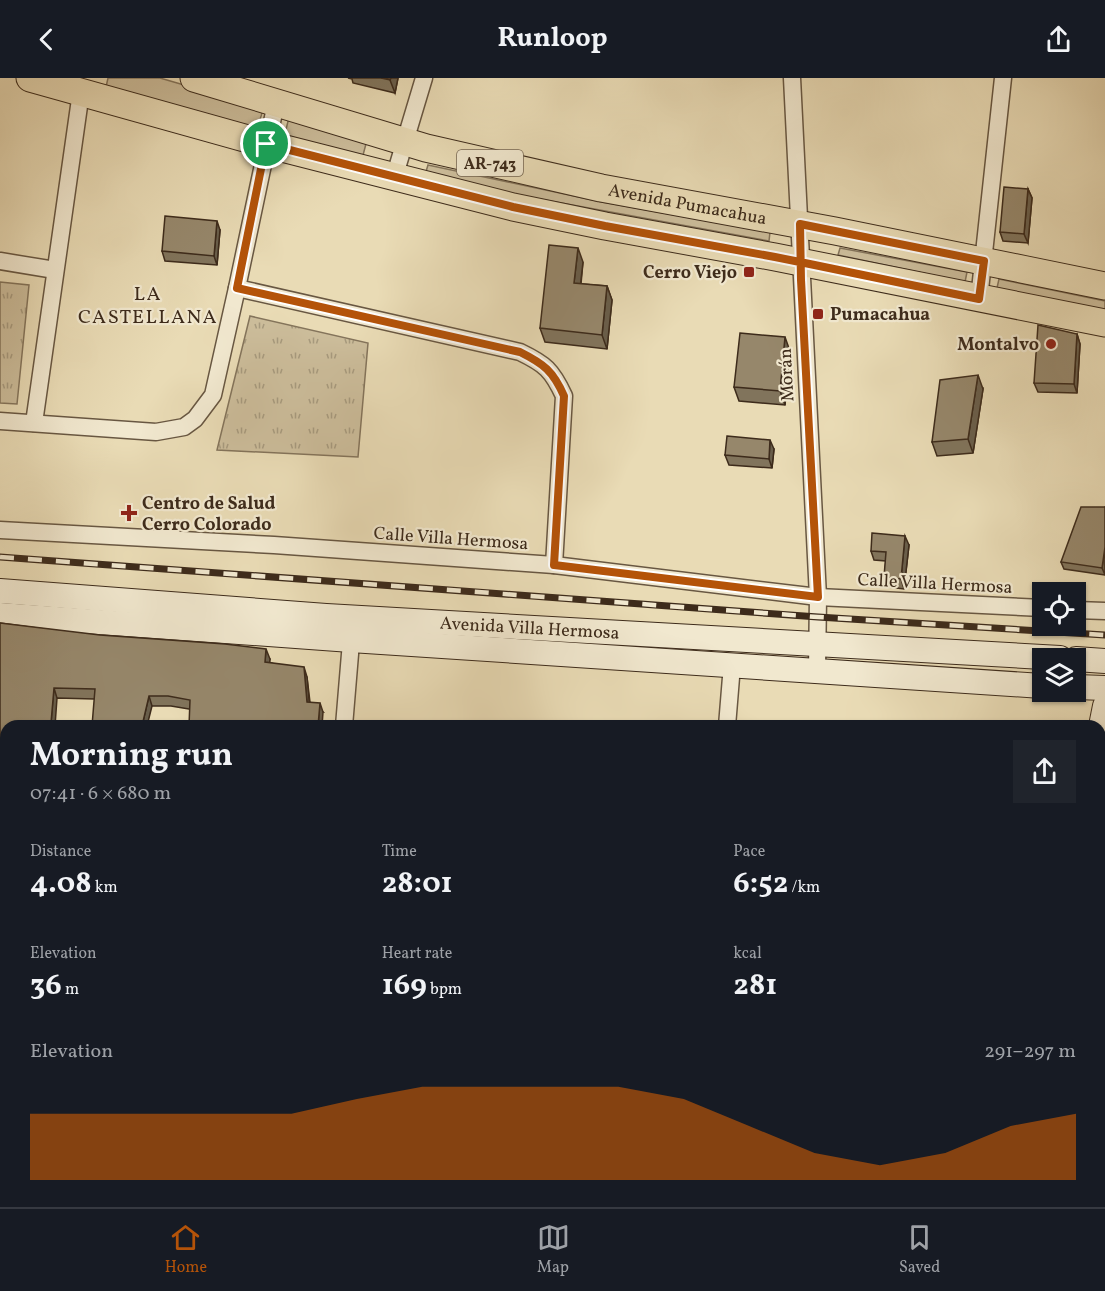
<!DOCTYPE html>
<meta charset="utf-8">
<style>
body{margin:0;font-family:Vollkorn,serif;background:#20242c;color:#f1f3f6;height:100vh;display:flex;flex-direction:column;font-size:22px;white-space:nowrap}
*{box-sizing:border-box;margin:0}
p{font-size:20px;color:#9ea1a6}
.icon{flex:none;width:33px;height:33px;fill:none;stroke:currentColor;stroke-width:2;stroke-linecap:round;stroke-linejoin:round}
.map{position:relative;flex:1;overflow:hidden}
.sheet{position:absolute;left:0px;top:642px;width:1106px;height:488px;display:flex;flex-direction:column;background:#171b24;border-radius:18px 18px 0 0;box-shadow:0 2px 4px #0004}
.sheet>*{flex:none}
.controls{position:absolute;left:1032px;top:504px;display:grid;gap:12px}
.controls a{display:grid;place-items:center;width:54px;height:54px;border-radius:0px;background:#171b24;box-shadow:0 2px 4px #0004;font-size:30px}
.pin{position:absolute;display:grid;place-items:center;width:51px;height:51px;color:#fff;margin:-26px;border:3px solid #fff;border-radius:50%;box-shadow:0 2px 6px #0007}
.round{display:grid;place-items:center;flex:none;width:63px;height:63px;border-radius:0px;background:#20242c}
.overview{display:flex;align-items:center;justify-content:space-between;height:102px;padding:0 30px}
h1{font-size:33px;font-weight:700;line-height:45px}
.figures{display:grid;grid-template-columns:repeat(3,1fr);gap:9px;height:102px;padding:6px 30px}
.figures div{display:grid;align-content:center}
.figures b{font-size:30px;font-weight:700}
.figures small{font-size:16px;font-weight:400}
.figures p{font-size:16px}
.chart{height:168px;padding:12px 30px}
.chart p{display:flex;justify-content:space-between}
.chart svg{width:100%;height:108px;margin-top:6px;fill:#b45309;opacity:.7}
header{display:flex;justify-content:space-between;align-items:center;height:78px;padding:0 30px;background:#171b24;font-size:27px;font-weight:700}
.tabs{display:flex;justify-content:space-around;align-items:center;height:84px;border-top:2px solid #363941;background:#171b24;font-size:16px;color:#9ea1a6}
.tabs a{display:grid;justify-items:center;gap:3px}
.tabs .current{color:#b45309}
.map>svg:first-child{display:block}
.green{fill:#ccbd9b;stroke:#84745b;stroke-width:1.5}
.park{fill:url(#park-tufts);stroke:#84745b;stroke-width:1.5}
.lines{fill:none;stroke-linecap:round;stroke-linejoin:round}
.street-casing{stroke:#685742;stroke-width:19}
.secondary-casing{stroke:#3d2b1b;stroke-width:26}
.primary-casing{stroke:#3d2b1b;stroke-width:29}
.street{stroke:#f1e8cf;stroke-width:16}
.secondary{stroke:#f1e8cf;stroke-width:24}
.primary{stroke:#e9dbb5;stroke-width:27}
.rail-casing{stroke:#3d2b1b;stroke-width:7}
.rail{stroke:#f1e8cf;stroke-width:4.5;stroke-dasharray:14;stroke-linecap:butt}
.wall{fill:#81745c;stroke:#3d2b1b;stroke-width:1.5}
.shaded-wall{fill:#695e4b;stroke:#3d2b1b;stroke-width:1.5}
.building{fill:#96876b;stroke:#3d2b1b;stroke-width:1.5}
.route-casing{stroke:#fff;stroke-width:12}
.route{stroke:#b45309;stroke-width:8}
.poi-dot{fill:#8f2418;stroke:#f1e8cf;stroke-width:2}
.labels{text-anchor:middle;stroke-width:4.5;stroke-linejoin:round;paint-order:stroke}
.shield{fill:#f1e8cf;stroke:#736451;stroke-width:1.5}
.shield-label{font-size:16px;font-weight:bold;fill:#3d2b1b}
.street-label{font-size:18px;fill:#3d2b1b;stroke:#f1e8cf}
.poi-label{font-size:18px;font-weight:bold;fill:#3d2b1b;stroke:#f1e8cf;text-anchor:end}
.neighbourhood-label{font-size:20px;letter-spacing:1.5px;fill:#3d2b1b;stroke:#f1e8cf}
</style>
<header><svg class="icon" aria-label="back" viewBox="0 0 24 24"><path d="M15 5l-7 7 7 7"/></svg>Runloop<svg class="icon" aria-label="share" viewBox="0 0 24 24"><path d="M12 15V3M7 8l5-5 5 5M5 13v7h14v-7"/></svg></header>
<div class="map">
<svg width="1105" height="1129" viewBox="0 0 1105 1129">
<defs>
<pattern id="park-tufts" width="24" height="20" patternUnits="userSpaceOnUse" patternTransform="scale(1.5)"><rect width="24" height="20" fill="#ccbd9b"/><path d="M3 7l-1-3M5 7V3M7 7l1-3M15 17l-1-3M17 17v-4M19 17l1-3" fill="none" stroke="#a79a7e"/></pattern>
</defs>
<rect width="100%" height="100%" fill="#e9dbb5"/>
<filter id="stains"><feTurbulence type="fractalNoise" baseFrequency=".00333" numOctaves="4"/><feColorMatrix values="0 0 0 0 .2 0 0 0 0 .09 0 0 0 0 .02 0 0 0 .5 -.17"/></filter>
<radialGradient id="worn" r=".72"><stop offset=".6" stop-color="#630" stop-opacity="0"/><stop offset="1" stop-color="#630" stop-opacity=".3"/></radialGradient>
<!-- green -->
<g class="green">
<path d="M108,0h52l93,27 9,5c0,7 -3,13 -9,17l-147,-40z"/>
<polygon points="289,39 367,62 362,81 284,60"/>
<polygon points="428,87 602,124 770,154 769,163 534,120 425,97"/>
<polygon points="840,170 967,194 965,204 838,177"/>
<polygon points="999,201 1105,223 1105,233 997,210"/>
</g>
<!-- park -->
<g class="park">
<polygon points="0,204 29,207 17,326 0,325"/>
<polygon points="250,238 368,265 358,379 217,372"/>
</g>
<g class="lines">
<!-- street casing -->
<g class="street-casing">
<g id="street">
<polyline points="792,0 818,519 817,592"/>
<polyline points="394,100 424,0"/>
<polyline points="0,183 55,192"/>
<path d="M237,210l283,64c25,12 32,18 44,44l-10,169"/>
<polyline points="979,221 1003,0"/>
<polyline points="0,343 156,354 184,349 195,341 213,317 237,210 276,25"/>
<polyline points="34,345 81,14"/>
<polyline points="0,452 274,467 554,487 818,519 1042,530"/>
<polyline points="1076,532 1105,533"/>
<polyline points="344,648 352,552"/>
<polyline points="727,648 732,587"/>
<polyline points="0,923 6,924"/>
<polyline points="306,1129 306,1124"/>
<polyline points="692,1129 693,1124"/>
</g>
</g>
<!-- secondary casing -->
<g class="secondary-casing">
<g id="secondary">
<path id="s1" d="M0,513l326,25 734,42"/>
<polyline points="0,537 351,562 1042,608"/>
<polyline points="1076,581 1105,583"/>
<polyline points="1076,609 1105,610"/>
<polyline points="1100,653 1105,628"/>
<polyline points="1100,687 1105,688"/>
<polyline points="1100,759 1105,734"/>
<polyline points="989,1129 991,1124"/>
<polyline points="1012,1129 1014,1124"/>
</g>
</g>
<!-- primary casing -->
<g class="primary-casing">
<g id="primary">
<polyline points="30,0 266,66 513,129 605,148 775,179 1105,245"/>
<path id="s2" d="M194,0l232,70 175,40 234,43 270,55"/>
</g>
</g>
<!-- street -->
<use href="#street" class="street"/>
<!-- secondary -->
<use href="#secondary" class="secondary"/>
<!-- primary -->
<use href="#primary" class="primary"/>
<!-- rail casing -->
<g class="rail-casing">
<polyline id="rail" points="0,479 818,539 1105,557"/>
</g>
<!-- rail -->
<use href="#rail" class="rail"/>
</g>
<!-- wall -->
<g class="wall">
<polygon points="348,0 398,0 395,15 353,5 352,1"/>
<polygon points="1028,111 1032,120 1028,165 1003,163 1000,154"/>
<polygon points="220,152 217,187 165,183 162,173"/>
<polygon points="583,184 581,206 607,208 612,222 607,271 545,264 540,250"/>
<polygon points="1077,256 1080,266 1077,315 1038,314 1034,305"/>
<polygon points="790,273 785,327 739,323 734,309"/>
<polygon points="983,311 973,375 937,378 932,364"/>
<polygon points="774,371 772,390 729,387 725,377"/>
<polygon points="1105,429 1105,497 1064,491 1061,484"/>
<polygon points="909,467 904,511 888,509 884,499 886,483 874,482 871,473"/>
<polygon points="0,545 270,581 269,584 307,599 310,624 323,634 189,631 171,628 152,628 94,621 57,620 6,648 6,897 0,897"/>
</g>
<!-- shaded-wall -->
<g class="shaded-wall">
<polygon points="391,0 398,0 395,15 390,2"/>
<polygon points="1028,111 1032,120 1028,165 1024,156"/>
<polygon points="217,143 220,152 217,187 214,178"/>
<polygon points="578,170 583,184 579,219 574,205"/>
<polygon points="607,208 612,222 607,271 602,257"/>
<polygon points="1077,256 1080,266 1077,315 1074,306"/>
<polygon points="785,259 790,273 785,327 780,313"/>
<polygon points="978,297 983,311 973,375 968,361"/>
<polygon points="770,362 774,371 772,390 769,381"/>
<polygon points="905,458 909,467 904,511 901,501"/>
<polygon points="1105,469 1105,497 1102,490"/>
<polygon points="266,571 270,581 269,593 265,584"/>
<polygon points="304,589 307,599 310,634 307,624"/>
<polygon points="54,610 57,620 55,648 51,645"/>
<polygon points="149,618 152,628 147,648 142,648"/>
<polygon points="320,625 323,634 322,648 318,648"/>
<polygon points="6,1067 6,1110 5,1129 0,1129 1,1104"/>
<polygon points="98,1124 102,1124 103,1126 103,1129 96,1129"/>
<polygon points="280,1124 285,1124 284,1129 279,1129"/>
</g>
<!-- building -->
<g class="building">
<polygon points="381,0 391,0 390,2"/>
<polygon points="1004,109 1028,111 1024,156 1000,154"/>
<polygon points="165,138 217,143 214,178 162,173"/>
<polygon points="549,167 578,170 574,205 607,208 602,257 540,250"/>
<polygon points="1038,247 1077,256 1074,306 1034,305"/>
<polygon points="740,255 785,259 780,313 734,309"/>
<polygon points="978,297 968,361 932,364 940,302"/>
<polygon points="727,358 770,362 769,381 725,377"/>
<polygon points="1081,429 1105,429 1105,469 1102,490 1061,484"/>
<polygon points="872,455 905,458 901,501 884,499 886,474 871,473"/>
<polygon points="0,545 100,557 225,566 266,571 265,584 304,589 307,624 320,625 318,648 189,648 190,622 168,618 149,618 142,648 92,648 95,611 54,610 51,645 68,648 6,648 6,888 0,887"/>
<polygon points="0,933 6,933 6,1067 1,1104 0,1129"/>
<polygon points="73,1124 98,1124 96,1129 73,1129"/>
<polygon points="137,1124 280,1124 279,1129 136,1129"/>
</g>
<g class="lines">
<!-- route casing -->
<g class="route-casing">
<path id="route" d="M266,66l247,63 92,19 170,31 25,5 179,37 5,-38 -184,-37 1,56 17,317 -264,-32 10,-169c-11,-25 -20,-32 -44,-44l-283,-64 29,-144"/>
</g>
<!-- route -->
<use href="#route" class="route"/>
</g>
<!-- markers -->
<g class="poi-dot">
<rect x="743" y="188" width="12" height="12" rx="3"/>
<rect x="812" y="230" width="12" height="12" rx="3"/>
<circle cx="1051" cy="266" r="6"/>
<path d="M126 426h6v6h6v6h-6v6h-6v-6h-6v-6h6z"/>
</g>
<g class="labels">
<!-- shield labels -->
<rect class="shield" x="457" y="72" width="66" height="26" rx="4.5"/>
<g class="shield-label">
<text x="490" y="91">AR-743</text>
</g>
<!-- street labels -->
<g class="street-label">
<text dy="6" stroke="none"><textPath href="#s2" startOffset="510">Avenida Pumacahua</textPath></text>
<text transform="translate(786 297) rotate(-93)" y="6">Morán</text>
<text transform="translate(451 460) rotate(4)" y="6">Calle Villa Hermosa</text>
<text transform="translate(935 505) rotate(3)" y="6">Calle Villa Hermosa</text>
<text dy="6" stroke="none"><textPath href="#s1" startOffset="531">Avenida Villa Hermosa</textPath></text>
</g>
<!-- poi labels -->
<g class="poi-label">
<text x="737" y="200">Cerro Viejo</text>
<text x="830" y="242" text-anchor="start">Pumacahua</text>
<text x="1039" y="272">Montalvo</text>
<text x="142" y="431" text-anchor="start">Centro de Salud<tspan x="142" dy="21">Cerro Colorado</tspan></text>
</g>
<!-- neighbourhood labels -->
<g class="neighbourhood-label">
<text x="148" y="222">LA<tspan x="148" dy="23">CASTELLANA</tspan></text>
</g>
</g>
<rect width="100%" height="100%" filter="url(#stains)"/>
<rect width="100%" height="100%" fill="url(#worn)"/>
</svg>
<div class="controls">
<a><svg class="icon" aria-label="locate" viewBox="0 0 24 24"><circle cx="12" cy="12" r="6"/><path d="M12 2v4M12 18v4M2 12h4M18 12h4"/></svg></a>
<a><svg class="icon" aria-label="layers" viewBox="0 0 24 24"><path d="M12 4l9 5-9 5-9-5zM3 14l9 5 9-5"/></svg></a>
</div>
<div class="pin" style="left:266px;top:66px;background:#1e9e55"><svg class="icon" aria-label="arrive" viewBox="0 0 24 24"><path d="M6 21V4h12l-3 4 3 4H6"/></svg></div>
<section class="sheet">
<div class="overview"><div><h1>Morning run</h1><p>07:41 · 6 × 680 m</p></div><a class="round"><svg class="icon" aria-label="share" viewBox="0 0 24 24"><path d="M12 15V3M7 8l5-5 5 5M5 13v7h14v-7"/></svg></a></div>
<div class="figures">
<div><p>Distance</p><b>4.08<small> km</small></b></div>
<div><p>Time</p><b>28:01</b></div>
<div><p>Pace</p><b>6:52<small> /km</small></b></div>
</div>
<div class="figures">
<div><p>Elevation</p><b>36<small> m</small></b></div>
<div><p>Heart rate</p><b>169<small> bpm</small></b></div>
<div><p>kcal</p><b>281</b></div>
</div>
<div class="chart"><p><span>Elevation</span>291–297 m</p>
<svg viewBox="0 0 160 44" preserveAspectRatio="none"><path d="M0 44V17L10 17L20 17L30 17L40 17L50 11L60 6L70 6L80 6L90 6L100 11L110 22L120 33L130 38L140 33L150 22L160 17V44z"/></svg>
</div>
</section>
</div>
<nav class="tabs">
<a class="current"><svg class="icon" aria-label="home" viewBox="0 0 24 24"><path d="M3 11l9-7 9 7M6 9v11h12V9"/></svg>Home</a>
<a><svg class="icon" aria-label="map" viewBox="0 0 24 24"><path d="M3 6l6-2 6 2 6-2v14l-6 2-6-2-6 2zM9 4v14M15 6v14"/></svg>Map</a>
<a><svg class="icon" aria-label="saved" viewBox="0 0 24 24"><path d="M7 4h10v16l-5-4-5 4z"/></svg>Saved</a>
</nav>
